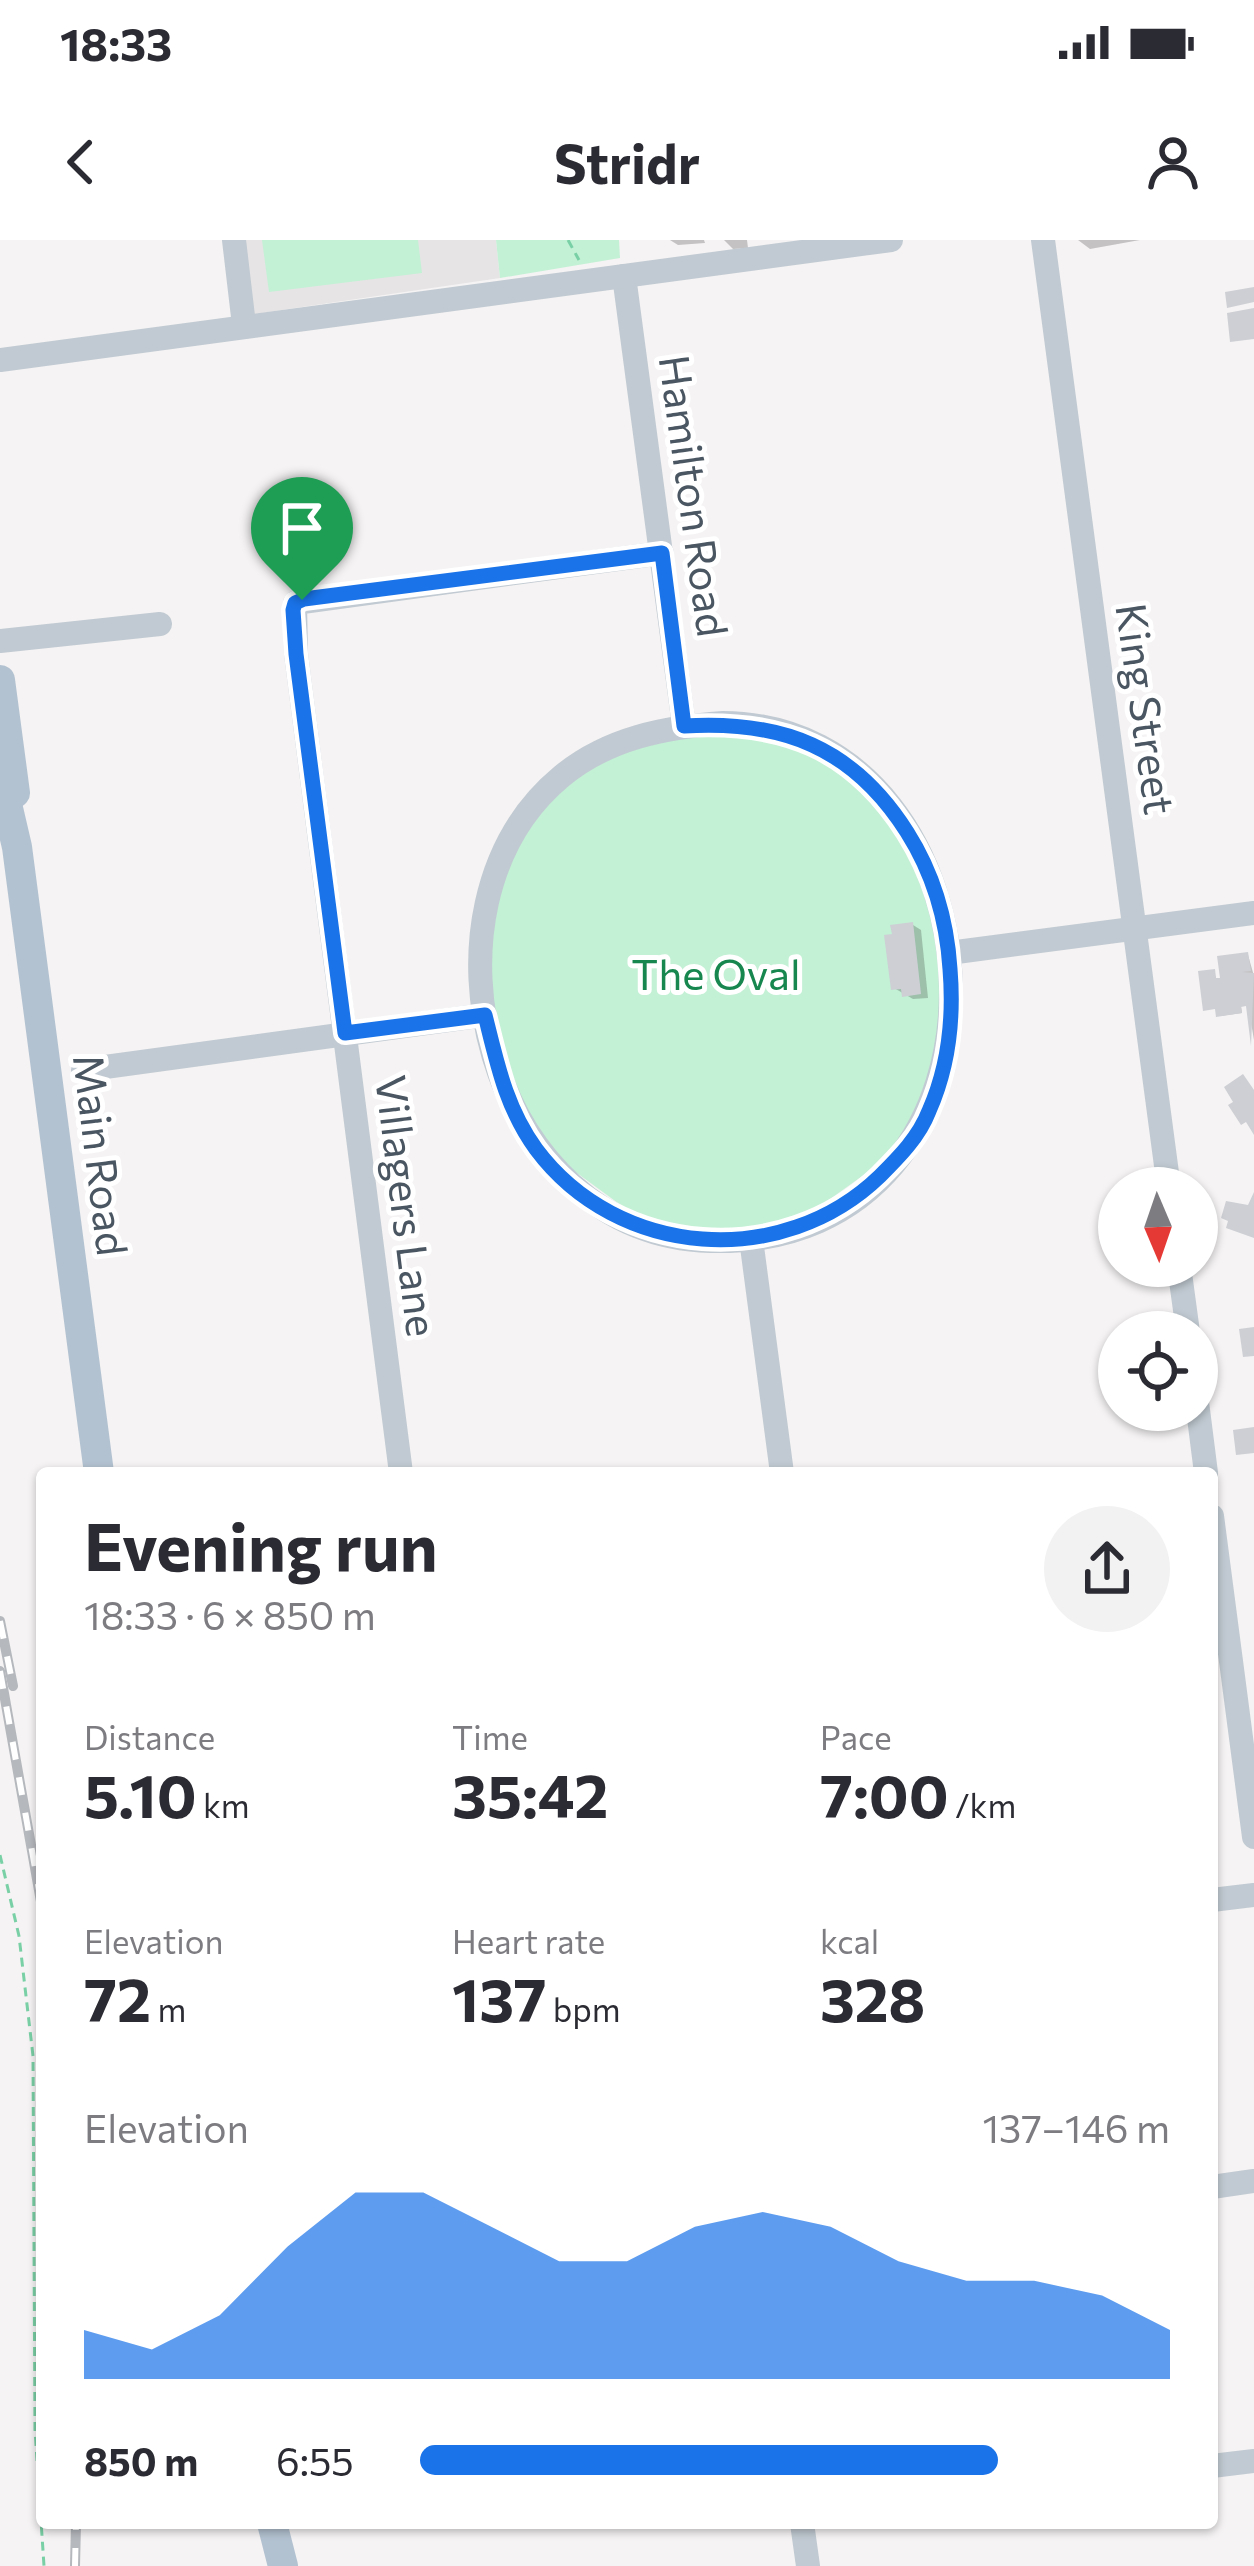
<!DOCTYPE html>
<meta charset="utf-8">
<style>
body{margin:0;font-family:Commissioner,sans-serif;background:#f2f2f3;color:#2b2b33;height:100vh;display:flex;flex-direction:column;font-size:45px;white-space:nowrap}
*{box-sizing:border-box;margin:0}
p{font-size:39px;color:#7c7c81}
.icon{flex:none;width:66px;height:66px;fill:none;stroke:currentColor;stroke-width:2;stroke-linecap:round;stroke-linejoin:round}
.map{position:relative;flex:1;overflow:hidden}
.details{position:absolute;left:36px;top:1227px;width:1182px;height:1062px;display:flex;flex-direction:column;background:#fff;border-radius:12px;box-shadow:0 3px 9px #0004}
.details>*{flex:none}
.needle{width:78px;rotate:178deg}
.controls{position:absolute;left:1098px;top:927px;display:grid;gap:24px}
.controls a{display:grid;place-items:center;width:120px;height:120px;border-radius:50%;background:#fff;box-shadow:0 3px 9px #0004;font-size:60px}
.pin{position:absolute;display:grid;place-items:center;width:102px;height:102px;color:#fff;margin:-123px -51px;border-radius:50% 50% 50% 0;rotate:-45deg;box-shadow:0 0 12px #0007}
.pin .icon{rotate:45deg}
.round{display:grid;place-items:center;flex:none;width:126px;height:126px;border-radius:63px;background:#f2f2f3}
.overview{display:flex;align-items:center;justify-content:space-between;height:204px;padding:0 48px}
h1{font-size:66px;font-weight:700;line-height:90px}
.metrics{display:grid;grid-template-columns:repeat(3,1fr);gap:18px;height:204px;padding:12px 48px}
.metrics div{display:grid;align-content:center}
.metrics b{font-size:60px;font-weight:700}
.metrics small{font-size:33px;font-weight:400}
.metrics p{font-size:33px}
.chart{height:336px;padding:24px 48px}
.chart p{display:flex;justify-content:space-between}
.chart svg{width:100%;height:216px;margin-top:12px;fill:#1a73e8;opacity:.7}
ul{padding:0 48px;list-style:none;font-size:39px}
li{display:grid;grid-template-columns:192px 144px 1fr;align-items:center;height:90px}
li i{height:30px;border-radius:15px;background:#1a73e8}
.status{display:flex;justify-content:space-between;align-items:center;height:84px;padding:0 60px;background:#fff;direction:ltr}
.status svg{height:33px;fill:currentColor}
header{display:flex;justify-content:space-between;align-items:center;height:156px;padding:0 48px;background:#fff;font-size:54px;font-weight:700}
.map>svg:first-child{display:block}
.education{fill:#e6e4e5}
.green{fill:#c3f1d5}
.shadow{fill:#0003}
.building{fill:#cdcfd5}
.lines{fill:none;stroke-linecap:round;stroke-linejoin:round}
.path{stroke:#7ad0a6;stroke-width:3;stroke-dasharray:9 6;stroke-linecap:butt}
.minor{stroke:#c1cad2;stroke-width:24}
.major{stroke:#b3c2d1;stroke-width:30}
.rail-casing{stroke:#b5b8bd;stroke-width:10}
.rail{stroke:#fff;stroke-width:6;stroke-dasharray:18;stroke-linecap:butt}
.route-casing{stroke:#fff;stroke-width:24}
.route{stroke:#1a73e8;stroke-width:15}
.labels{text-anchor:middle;stroke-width:10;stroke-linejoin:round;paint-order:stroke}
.street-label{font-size:42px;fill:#4a5661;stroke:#fff}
.park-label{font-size:42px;fill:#17864f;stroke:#fff}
</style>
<div class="status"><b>18:33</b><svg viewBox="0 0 49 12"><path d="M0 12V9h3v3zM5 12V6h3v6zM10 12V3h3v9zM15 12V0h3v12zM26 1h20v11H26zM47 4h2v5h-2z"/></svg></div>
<header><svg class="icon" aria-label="back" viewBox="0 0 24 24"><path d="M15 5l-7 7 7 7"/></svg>Stridr<svg class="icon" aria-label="person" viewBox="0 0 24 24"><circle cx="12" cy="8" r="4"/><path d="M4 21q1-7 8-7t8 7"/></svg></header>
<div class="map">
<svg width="1254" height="2326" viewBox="0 0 1254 2326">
<rect width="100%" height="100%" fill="#f5f3f3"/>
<!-- education -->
<polygon class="education" points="240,0 496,0 500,38 248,75"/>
<!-- green -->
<g class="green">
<polygon points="262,0 418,0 422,33 269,52"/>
<polygon points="496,0 619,0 620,18 500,38"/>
<polygon points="789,490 887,554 944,693 945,821 900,909 805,977 750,991 691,990 633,974 544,909 498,809 487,707 496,643 560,539 619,503"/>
</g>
<!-- shadow -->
<g class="shadow">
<polygon points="670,0 704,0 705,3 678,5"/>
<polygon points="724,0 747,0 748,8 733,9"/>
<polygon points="1078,0 1140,0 1090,9"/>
<polygon points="913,685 921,690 928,758 913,759 894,748"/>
<polygon points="1248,715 1254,736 1254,800 1248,765 1241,766 1242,773 1220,776 1214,732 1217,741"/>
</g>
<!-- building -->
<g class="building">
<polygon points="1254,47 1254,62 1227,68 1225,52"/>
<polygon points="1254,68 1254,99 1230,102 1227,73"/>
<polygon points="913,682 921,754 902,757 901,749 891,750 884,695 892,694 890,685"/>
<polygon points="1248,712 1251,731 1242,732 1254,733 1251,806 1246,766 1241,767 1242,773 1216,777 1215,769 1203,771 1198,731 1215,729 1216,738 1220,738 1217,716"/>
<polygon points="1243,834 1254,850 1254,895 1246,882 1241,885 1228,865 1233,862 1224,847"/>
<polygon points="1254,952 1254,998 1226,988 1228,981 1221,978 1226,961 1248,965"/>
<polygon points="1254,1087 1254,1116 1243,1117 1239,1089"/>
<polygon points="1254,1187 1254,1213 1236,1215 1233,1190"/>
</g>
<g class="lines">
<!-- path -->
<g class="path">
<polyline points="568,0 579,20"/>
<polyline points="0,1615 19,1696 33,1816 35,2190 44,2326"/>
</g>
<!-- minor -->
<g class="minor">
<polyline points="234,0 244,85"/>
<polyline points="1043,0 1169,948"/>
<polyline points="624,36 684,486"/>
<polyline points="0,120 891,0"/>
<polyline points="0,401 160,384"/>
<path d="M723,483c291,2 321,527 -13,518 -220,-6 -308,-333 -148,-465 46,-38 104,-49 161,-53z"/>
<polyline points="949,713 1254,673"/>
<polyline points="83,830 485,775"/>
<polyline points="751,999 782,1233"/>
<polyline points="1179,1026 1188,1092"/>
<polyline points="1197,1162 1206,1233"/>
<polyline points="401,1233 296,414 295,363 662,313"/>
<polyline points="1212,1276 1254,1597"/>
<polyline points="1212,1660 1254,1655"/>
<polyline points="1212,1947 1254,1941"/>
<polyline points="1212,2226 1254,2221"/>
<polyline points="802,2283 808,2326"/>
</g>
<!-- major -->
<g class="major">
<polyline points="0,440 15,553"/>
<polyline points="0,534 17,607 99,1233"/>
<polyline points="272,2283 283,2326"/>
</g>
<!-- rail casing -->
<g class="rail-casing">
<g id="rail">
<polyline points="0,1381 13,1446"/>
<polyline points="0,1431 42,1667"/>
<polyline points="75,2326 76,2283"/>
</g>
</g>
<!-- rail -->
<use href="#rail" class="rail"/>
</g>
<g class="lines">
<!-- route casing -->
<g class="route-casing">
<path id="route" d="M662,313l22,173c98,-6 169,21 223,106 26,41 40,89 43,137 4,49 -1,97 -21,142 -10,26 -30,46 -49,65 -97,94 -262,83 -344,-27 -30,-41 -39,-86 -51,-134l-140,18 -49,-379 -3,-44 2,-7 9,-4z"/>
</g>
<!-- route -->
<use href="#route" class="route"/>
</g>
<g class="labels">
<!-- street labels -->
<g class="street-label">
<text transform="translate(693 256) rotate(82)" y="15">Hamilton Road</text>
<text transform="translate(1145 469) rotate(82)" y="15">King Street</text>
<text transform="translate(100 915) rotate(83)" y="15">Main Road</text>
<text transform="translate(406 966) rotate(83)" y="15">Villagers Lane</text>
</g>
<!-- park labels -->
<g class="park-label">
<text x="716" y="750">The Oval</text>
</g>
</g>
</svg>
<div class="controls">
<a><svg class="needle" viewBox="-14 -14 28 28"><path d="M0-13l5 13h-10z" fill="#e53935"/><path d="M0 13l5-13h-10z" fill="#7c7c81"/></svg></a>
<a><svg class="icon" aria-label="locate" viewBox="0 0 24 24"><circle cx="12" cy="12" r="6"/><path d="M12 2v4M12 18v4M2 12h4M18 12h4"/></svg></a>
</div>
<div class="pin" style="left:302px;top:360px;background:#1e9e55"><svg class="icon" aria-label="arrive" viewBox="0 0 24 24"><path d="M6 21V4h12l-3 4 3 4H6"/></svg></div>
<section class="details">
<div class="overview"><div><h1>Evening run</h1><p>18:33 · 6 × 850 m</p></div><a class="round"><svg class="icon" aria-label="share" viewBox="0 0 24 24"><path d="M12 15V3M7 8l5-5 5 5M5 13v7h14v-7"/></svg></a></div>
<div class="metrics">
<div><p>Distance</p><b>5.10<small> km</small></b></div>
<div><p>Time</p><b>35:42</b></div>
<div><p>Pace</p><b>7:00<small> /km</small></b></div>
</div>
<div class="metrics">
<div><p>Elevation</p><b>72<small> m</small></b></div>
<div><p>Heart rate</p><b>137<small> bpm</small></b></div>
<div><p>kcal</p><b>328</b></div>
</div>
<div class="chart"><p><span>Elevation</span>137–146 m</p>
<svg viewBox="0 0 160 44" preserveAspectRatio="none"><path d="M0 44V34L10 38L20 31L30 17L40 6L50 6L60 13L70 20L80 20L90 13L100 10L110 13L120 20L130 24L140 24L150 27L160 34V44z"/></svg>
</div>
<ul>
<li><b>850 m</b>6:55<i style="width:77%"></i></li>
</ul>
</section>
</div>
